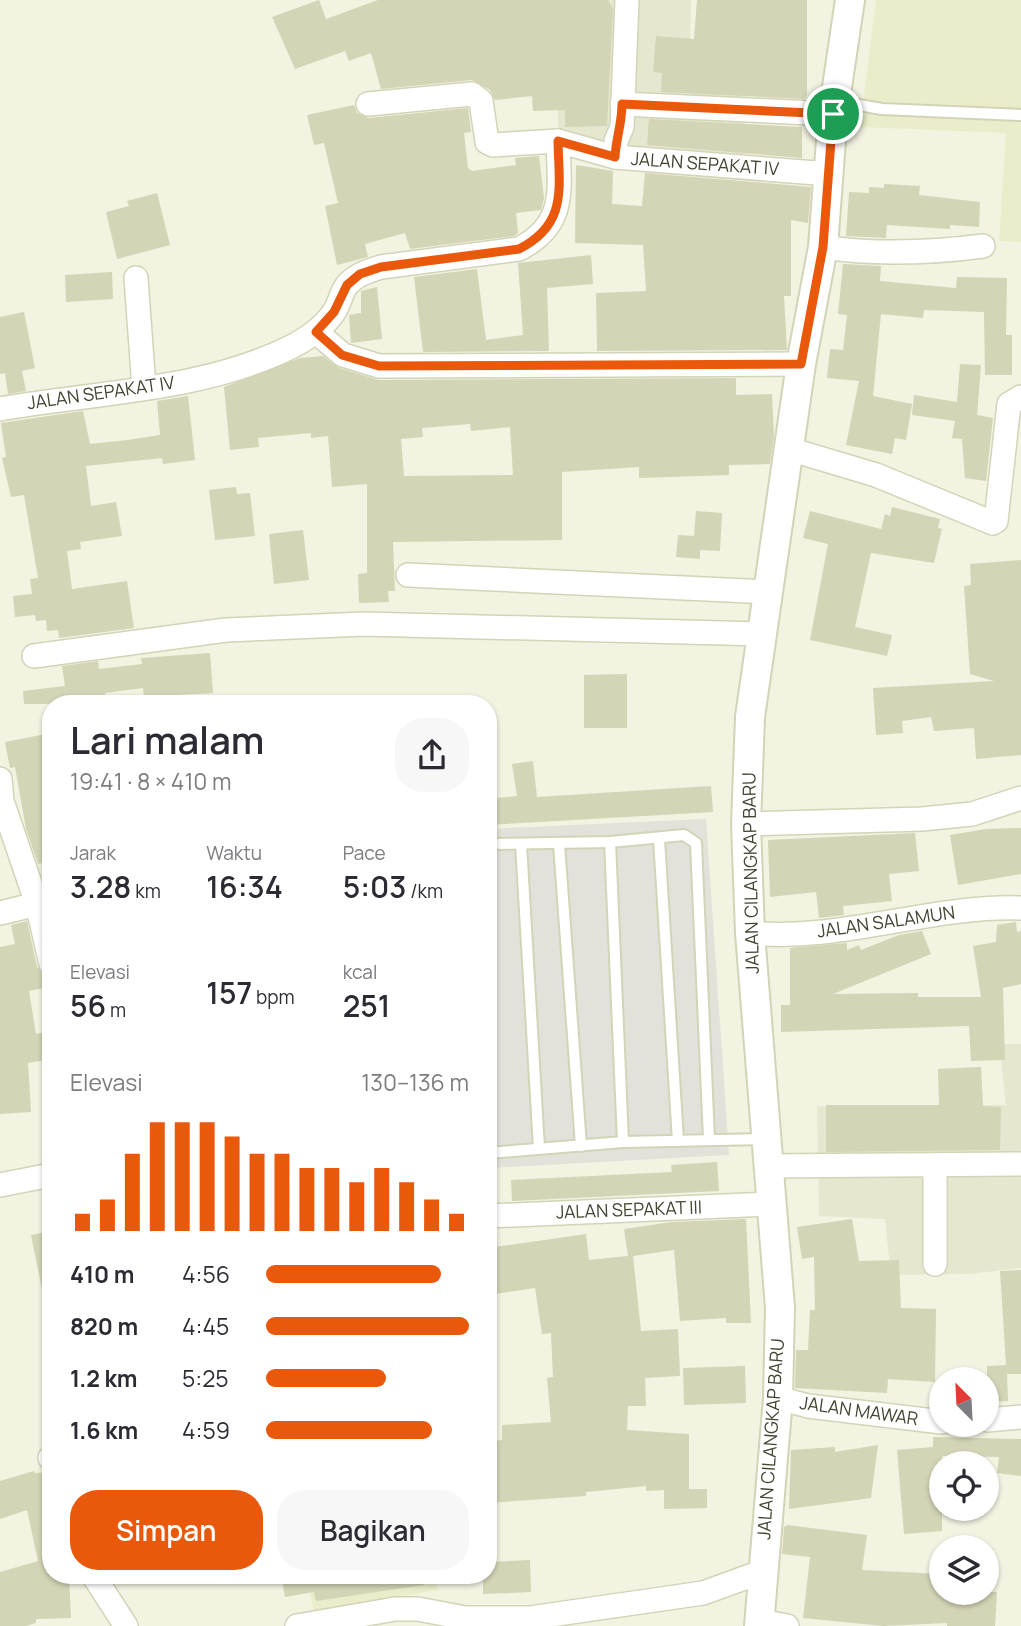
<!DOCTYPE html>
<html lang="id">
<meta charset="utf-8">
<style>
body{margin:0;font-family:Manrope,sans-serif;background:#f7f7f7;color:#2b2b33;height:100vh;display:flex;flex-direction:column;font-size:26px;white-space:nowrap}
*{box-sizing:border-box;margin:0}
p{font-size:23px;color:#7c7c81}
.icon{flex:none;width:38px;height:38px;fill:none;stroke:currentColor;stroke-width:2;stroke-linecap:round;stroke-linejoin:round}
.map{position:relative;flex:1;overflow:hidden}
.details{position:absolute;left:42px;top:695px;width:455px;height:889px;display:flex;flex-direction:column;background:#fff;border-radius:28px;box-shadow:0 2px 5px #0004}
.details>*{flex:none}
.needle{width:46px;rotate:336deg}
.tools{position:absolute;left:929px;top:1367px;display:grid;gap:14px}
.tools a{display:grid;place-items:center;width:70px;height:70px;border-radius:50%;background:#fff;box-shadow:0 2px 5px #0004;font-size:35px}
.pin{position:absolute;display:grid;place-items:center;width:60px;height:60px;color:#fff;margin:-30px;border:4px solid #fff;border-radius:50%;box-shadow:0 2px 7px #0007}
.round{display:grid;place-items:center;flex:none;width:74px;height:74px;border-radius:28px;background:#f7f7f7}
.summary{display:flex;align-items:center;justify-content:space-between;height:119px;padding:0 28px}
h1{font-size:38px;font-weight:600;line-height:52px}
.figures{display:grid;grid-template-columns:repeat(3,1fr);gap:10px;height:119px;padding:7px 28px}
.figures div{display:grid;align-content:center}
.figures b{font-size:30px;font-weight:600}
.figures small{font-size:19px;font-weight:400}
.figures p{font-size:19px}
.chart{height:196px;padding:14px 28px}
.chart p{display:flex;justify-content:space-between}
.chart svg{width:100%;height:126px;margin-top:7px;stroke:#ea580c;stroke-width:6}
.action{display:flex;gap:14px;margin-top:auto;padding:14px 28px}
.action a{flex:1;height:80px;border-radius:28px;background:#ea580c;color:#fff;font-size:28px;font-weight:600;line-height:80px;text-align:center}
.action a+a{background:#f7f7f7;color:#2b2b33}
ul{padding:0 28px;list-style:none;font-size:23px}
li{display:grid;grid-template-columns:112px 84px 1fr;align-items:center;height:52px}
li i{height:18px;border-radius:9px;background:#ea580c}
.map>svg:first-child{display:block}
.residential{fill:#e6e7cf}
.education{fill:#ebedca}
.parking{fill:#e2e2db}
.building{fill:#d4d4b6;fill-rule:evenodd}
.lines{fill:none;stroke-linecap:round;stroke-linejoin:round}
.service-casing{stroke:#d3d4b7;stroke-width:14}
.minor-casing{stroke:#d3d4b7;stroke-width:26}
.tertiary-casing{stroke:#d3d4b7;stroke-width:32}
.service{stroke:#fff;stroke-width:10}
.minor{stroke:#fff;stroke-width:23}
.tertiary{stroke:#fff;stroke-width:28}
.route-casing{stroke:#fff;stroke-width:14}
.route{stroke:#ea580c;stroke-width:9}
.labels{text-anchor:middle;stroke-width:5;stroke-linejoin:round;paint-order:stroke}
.street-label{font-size:18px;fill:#444432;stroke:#fff}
</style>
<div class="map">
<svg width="1021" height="1626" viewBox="0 0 1021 1626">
<rect width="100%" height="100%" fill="#f2f3e1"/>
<!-- residential -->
<g class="residential">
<polygon points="557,0 691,0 690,52 747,54 745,175 558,157"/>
<polygon points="999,1044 1021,1044 1021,1268 969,1274 891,1275 885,1219 819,1216 817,1106 1006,1105"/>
</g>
<!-- education -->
<g class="education">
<polygon points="876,0 1021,0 1021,242 999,241 1006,133 860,127"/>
<polygon points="307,1575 435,1575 437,1590 314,1612"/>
</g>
<!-- parking -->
<polygon class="parking" points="706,819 729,1155 488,1168 488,829"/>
<!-- building -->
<g class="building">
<polygon points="319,0 326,19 378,0 608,0 613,9 607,126 565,127 565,110 533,111 532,96 495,100 490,90 472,80 381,89 371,53 349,61 345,51 295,69 272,17"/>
<polygon points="697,0 807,0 807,95 804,99 661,92 662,73 653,72 656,36 694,39"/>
<polygon points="354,105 357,113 369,118 468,108 471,132 464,133 468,168 472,171 516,165 515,158 539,156 544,198 541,210 516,213 518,233 514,236 410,249 405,233 365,244 368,257 337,265 325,206 338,203 324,143 314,145 307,115"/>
<polygon points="649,119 802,127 802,158 647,145"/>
<polygon points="576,165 613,171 612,204 642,206 645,173 811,187 808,223 791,220 791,296 784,296 787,350 597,351 596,293 646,291 643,245 575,243"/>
<polygon points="884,184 920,186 919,195 980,202 979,227 950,225 950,229 887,225 886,238 846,236 849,192 869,193 869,187 884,188"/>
<polygon points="157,193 170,245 117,259 106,212 129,206 127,201"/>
<polygon points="591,255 593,284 547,288 549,351 423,352 414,277 477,269 486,340 523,335 518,263"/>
<polygon points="843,264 881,266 880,281 956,288 957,277 1007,278 1006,335 1012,335 1012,375 985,375 984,312 924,310 923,318 881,314 873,396 912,404 906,440 895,438 892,454 846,445 859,381 827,378 830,349 843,350 847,315 838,314"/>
<polygon points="112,272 113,299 66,302 65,275"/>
<polygon points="377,287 382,339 351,343 349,315 361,313 361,291"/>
<polygon points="24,312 35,368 22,371 26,391 8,394 5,373 0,374 0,317"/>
<path d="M323,356l16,12 40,12 357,-2v17l36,-1 2,43 -4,27 -41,1v10l-90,3v-11l-77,5v68l-169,2 2,49h-7l1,11 -30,1 -1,-29 9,-1v-89l-35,3 -4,-51 -17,2v-5l-53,5 1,9 -29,3 -6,-63 76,-29zM470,424l1,7 39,-4 3,48 -109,1 -3,-37 22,-2 -1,-9z"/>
<polygon points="960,364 981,365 977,415 993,418 986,481 965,478 962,439 952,438 955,421 912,415 914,395 957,402"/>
<polygon points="188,396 195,460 163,464 162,458 86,466 91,506 116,502 122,536 80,542 81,549 67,551 72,589 127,581 134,628 59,638 58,630 47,631 46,620 36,621 35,615 15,617 13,596 32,594 30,579 38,578 24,495 11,497 2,458 6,457 1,423 83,411 90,444 128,440 160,435 157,401"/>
<polygon points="236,487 237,494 250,493 255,536 215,540 209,490"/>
<polygon points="892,507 940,519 938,528 942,529 934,563 871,553 855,627 892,635 887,656 810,640 828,544 803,538 810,511 881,529 885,514 890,516"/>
<polygon points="696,511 722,513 720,551 700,550 700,559 676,557 678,535 694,536"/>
<polygon points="303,530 309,580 274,584 269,534"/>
<polygon points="1021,560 1021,755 976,759 974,728 934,731 931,717 902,721 903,733 876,735 873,688 994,681 970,674 964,586 971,585 970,564"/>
<polygon points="210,653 213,693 175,695 175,704 151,704 150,697 144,698 143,688 105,693 106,704 24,704 23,691 65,686 62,666 98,661 99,669 142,664 141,658"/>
<polygon points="627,674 627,728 584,728 584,675"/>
<polygon points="51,733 51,861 38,864 26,829 15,767 10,768 5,742"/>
<polygon points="533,761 537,797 711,786 713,812 488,825 488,799 517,796 512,764"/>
<polygon points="1021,828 1021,874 958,885 950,835 986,829"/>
<polygon points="915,833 919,871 889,874 892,901 843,906 844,915 819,918 816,892 770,897 768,840"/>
<polygon points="27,921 37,967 48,978 49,987 29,991 36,1034 47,1032 51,1059 28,1063 31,1112 0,1114 0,947 15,944 11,925"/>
<polygon points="1016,922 1017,932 1021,931 1021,984 1003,988 1005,1060 971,1061 969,1026 781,1032 781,1005 790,1005 790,948 847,943 847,950 859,945 861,950 899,935 922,931 931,954 833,994 918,993 918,997 981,997 973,946 996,942 997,925"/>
<polygon points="981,1067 983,1106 1001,1107 1000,1150 826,1152 826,1105 939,1105 938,1069"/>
<polygon points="717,1162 719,1191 512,1201 511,1180 672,1172 671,1165"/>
<polygon points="746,1219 751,1323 726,1323 726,1318 680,1321 674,1250 633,1256 641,1331 678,1329 680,1376 645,1378 646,1406 628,1406 627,1430 689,1434 689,1489 707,1489 707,1508 664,1509 664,1490 646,1491 646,1486 586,1492 586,1496 488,1503 488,1442 502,1440 502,1425 551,1422 547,1378 553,1377 551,1333 542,1334 535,1288 488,1295 488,1248 586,1234 589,1260 628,1256 624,1229 672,1222"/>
<polygon points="852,1219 859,1261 899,1260 901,1308 936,1309 935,1382 888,1379 887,1393 795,1388 796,1350 808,1350 810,1310 815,1310 814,1257 802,1259 797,1227"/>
<polygon points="51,1231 51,1288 42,1289 31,1235"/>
<polygon points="1021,1270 1021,1374 1007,1374 1008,1401 987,1402 987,1366 1006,1365 1000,1271"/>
<polygon points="745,1366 746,1403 684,1405 683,1368"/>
<polygon points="933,1437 1021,1439 1021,1476 997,1473 999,1457 942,1456 942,1531 904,1534 897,1450 933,1447"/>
<polygon points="878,1445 871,1498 789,1509 791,1450 835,1447 835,1452"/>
<polygon points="34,1471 35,1473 51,1472 51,1575 69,1575 71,1618 36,1619 36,1623 26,1626 0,1626 0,1572 38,1561 27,1510 0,1519 0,1481"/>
<polygon points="787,1525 867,1535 862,1570 942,1574 942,1592 997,1592 995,1626 947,1626 947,1623 883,1626 803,1618 810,1557 782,1554 784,1527"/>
<polygon points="530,1560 531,1592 483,1594 483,1575 488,1575 488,1562"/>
<polygon points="281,1575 423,1575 424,1585 316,1601 314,1592 285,1597"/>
</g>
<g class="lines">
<!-- service casing -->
<g class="service-casing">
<g id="service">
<polyline points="836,101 882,109 1021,115"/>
<polyline points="659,839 678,1141"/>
<polyline points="610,842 623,1142"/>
<polyline points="488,844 610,842 684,835 696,843 709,1139"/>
<polyline points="521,844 539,1148"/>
<polyline points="559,844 581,1146"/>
<polyline points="488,1126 490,1153"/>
<polyline points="488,1153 623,1142 765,1139"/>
</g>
</g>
<!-- minor casing -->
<g class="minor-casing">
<g id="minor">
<polyline points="368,104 472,94 481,101 487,142 493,145 558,141"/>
<polyline points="622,104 833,114"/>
<polyline points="615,157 616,141 622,127 627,0"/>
<path d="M823,247c53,8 106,6 160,-1"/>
<polyline points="136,278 144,388"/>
<polyline points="316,332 343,355 379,366 801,364"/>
<path d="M0,409c96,-17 204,-18 293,-63 15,-8 31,-19 41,-34 6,-8 7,-21 14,-28 9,-10 21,-13 33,-17l138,-18c49,-25 40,-61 39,-108l57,16 214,17"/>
<polyline points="789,449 876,475 993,523 996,521 1009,404 1021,397"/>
<polyline points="408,575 769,592"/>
<polyline points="34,656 226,630 364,624 763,634"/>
<polyline points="0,779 2,801 37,904 51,964"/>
<polyline points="746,824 922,819 972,814 1021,798"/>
<polyline points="0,913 37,904"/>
<path d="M750,933c91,9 180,-28 271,-25"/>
<polyline points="767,1166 1021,1164"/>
<polyline points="0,1185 51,1175"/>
<polyline points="488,1216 770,1204"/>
<polyline points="935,1264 935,1171"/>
<polyline points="778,1398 808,1406 942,1422"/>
<polyline points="987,1420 1021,1417"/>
<polyline points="50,1458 51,1457"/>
<polyline points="93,1575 126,1626"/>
<polyline points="759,1621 787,1626"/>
<polyline points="297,1626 395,1609 418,1609 465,1618 530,1618 703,1593 761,1572"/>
</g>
</g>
<!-- tertiary casing -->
<g class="tertiary-casing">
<polyline id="tertiary" points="759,1626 778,1398 780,1308 750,933 746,824 750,717 801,364 823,247 833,114 850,0"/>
</g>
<!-- service -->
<use href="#service" class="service"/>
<!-- minor -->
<use href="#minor" class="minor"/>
<!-- tertiary -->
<use href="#tertiary" class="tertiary"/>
</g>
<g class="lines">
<!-- route casing -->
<g class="route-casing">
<path id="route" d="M622,104l211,10 -10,133 -22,117 -422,2 -37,-11 -26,-23 18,-20 13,-27 13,-11 21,-7 138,-18c49,-25 40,-61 39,-108l57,16c1,-18 7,-34 7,-53z"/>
</g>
<!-- route -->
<use href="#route" class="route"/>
</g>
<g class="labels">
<!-- street labels -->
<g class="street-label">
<text transform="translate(705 164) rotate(4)" y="6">JALAN SEPAKAT IV</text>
<text transform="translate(101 393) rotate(-8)" y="6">JALAN SEPAKAT IV</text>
<text transform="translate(751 873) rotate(-91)" y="6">JALAN CILANGKAP BARU</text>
<text transform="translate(886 922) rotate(-8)" y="6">JALAN SALAMUN</text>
<text transform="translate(629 1210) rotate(-2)" y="6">JALAN SEPAKAT III</text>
<text transform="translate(859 1411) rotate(8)" y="6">JALAN MAWAR</text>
<text transform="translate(771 1439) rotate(-86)" y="6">JALAN CILANGKAP BARU</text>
</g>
</g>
</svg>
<div class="tools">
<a><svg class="needle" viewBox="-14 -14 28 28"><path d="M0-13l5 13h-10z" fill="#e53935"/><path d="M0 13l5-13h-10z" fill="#7c7c81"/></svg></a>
<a><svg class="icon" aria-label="locate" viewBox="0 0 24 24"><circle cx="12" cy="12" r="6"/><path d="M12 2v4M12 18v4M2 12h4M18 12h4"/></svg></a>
<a><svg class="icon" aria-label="layers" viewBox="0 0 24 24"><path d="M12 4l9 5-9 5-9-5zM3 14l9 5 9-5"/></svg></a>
</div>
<div class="pin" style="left:833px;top:114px;background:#1e9e55"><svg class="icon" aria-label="arrive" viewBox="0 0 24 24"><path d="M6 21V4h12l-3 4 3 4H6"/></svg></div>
<section class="details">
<div class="summary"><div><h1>Lari malam</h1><p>19:41 · 8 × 410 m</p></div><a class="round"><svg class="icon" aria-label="share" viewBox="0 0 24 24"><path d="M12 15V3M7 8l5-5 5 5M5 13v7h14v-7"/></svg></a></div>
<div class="figures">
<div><p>Jarak</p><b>3.28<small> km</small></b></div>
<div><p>Waktu</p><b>16:34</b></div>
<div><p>Pace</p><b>5:03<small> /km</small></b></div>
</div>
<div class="figures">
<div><p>Elevasi</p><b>56<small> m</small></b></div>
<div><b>157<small> bpm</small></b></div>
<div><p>kcal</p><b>251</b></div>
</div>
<div class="chart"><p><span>Elevasi</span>130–136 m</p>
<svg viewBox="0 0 160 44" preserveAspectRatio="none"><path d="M5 44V38M15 44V33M25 44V17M35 44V6M45 44V6M55 44V6M65 44V11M75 44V17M85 44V17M95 44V22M105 44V22M115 44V27M125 44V22M135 44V27M145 44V33M155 44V38"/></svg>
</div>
<ul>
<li><b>410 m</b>4:56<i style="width:86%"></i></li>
<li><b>820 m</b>4:45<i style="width:100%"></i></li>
<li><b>1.2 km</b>5:25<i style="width:59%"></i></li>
<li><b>1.6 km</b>4:59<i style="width:82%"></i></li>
</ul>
<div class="action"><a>Simpan</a><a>Bagikan</a></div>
</section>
</div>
